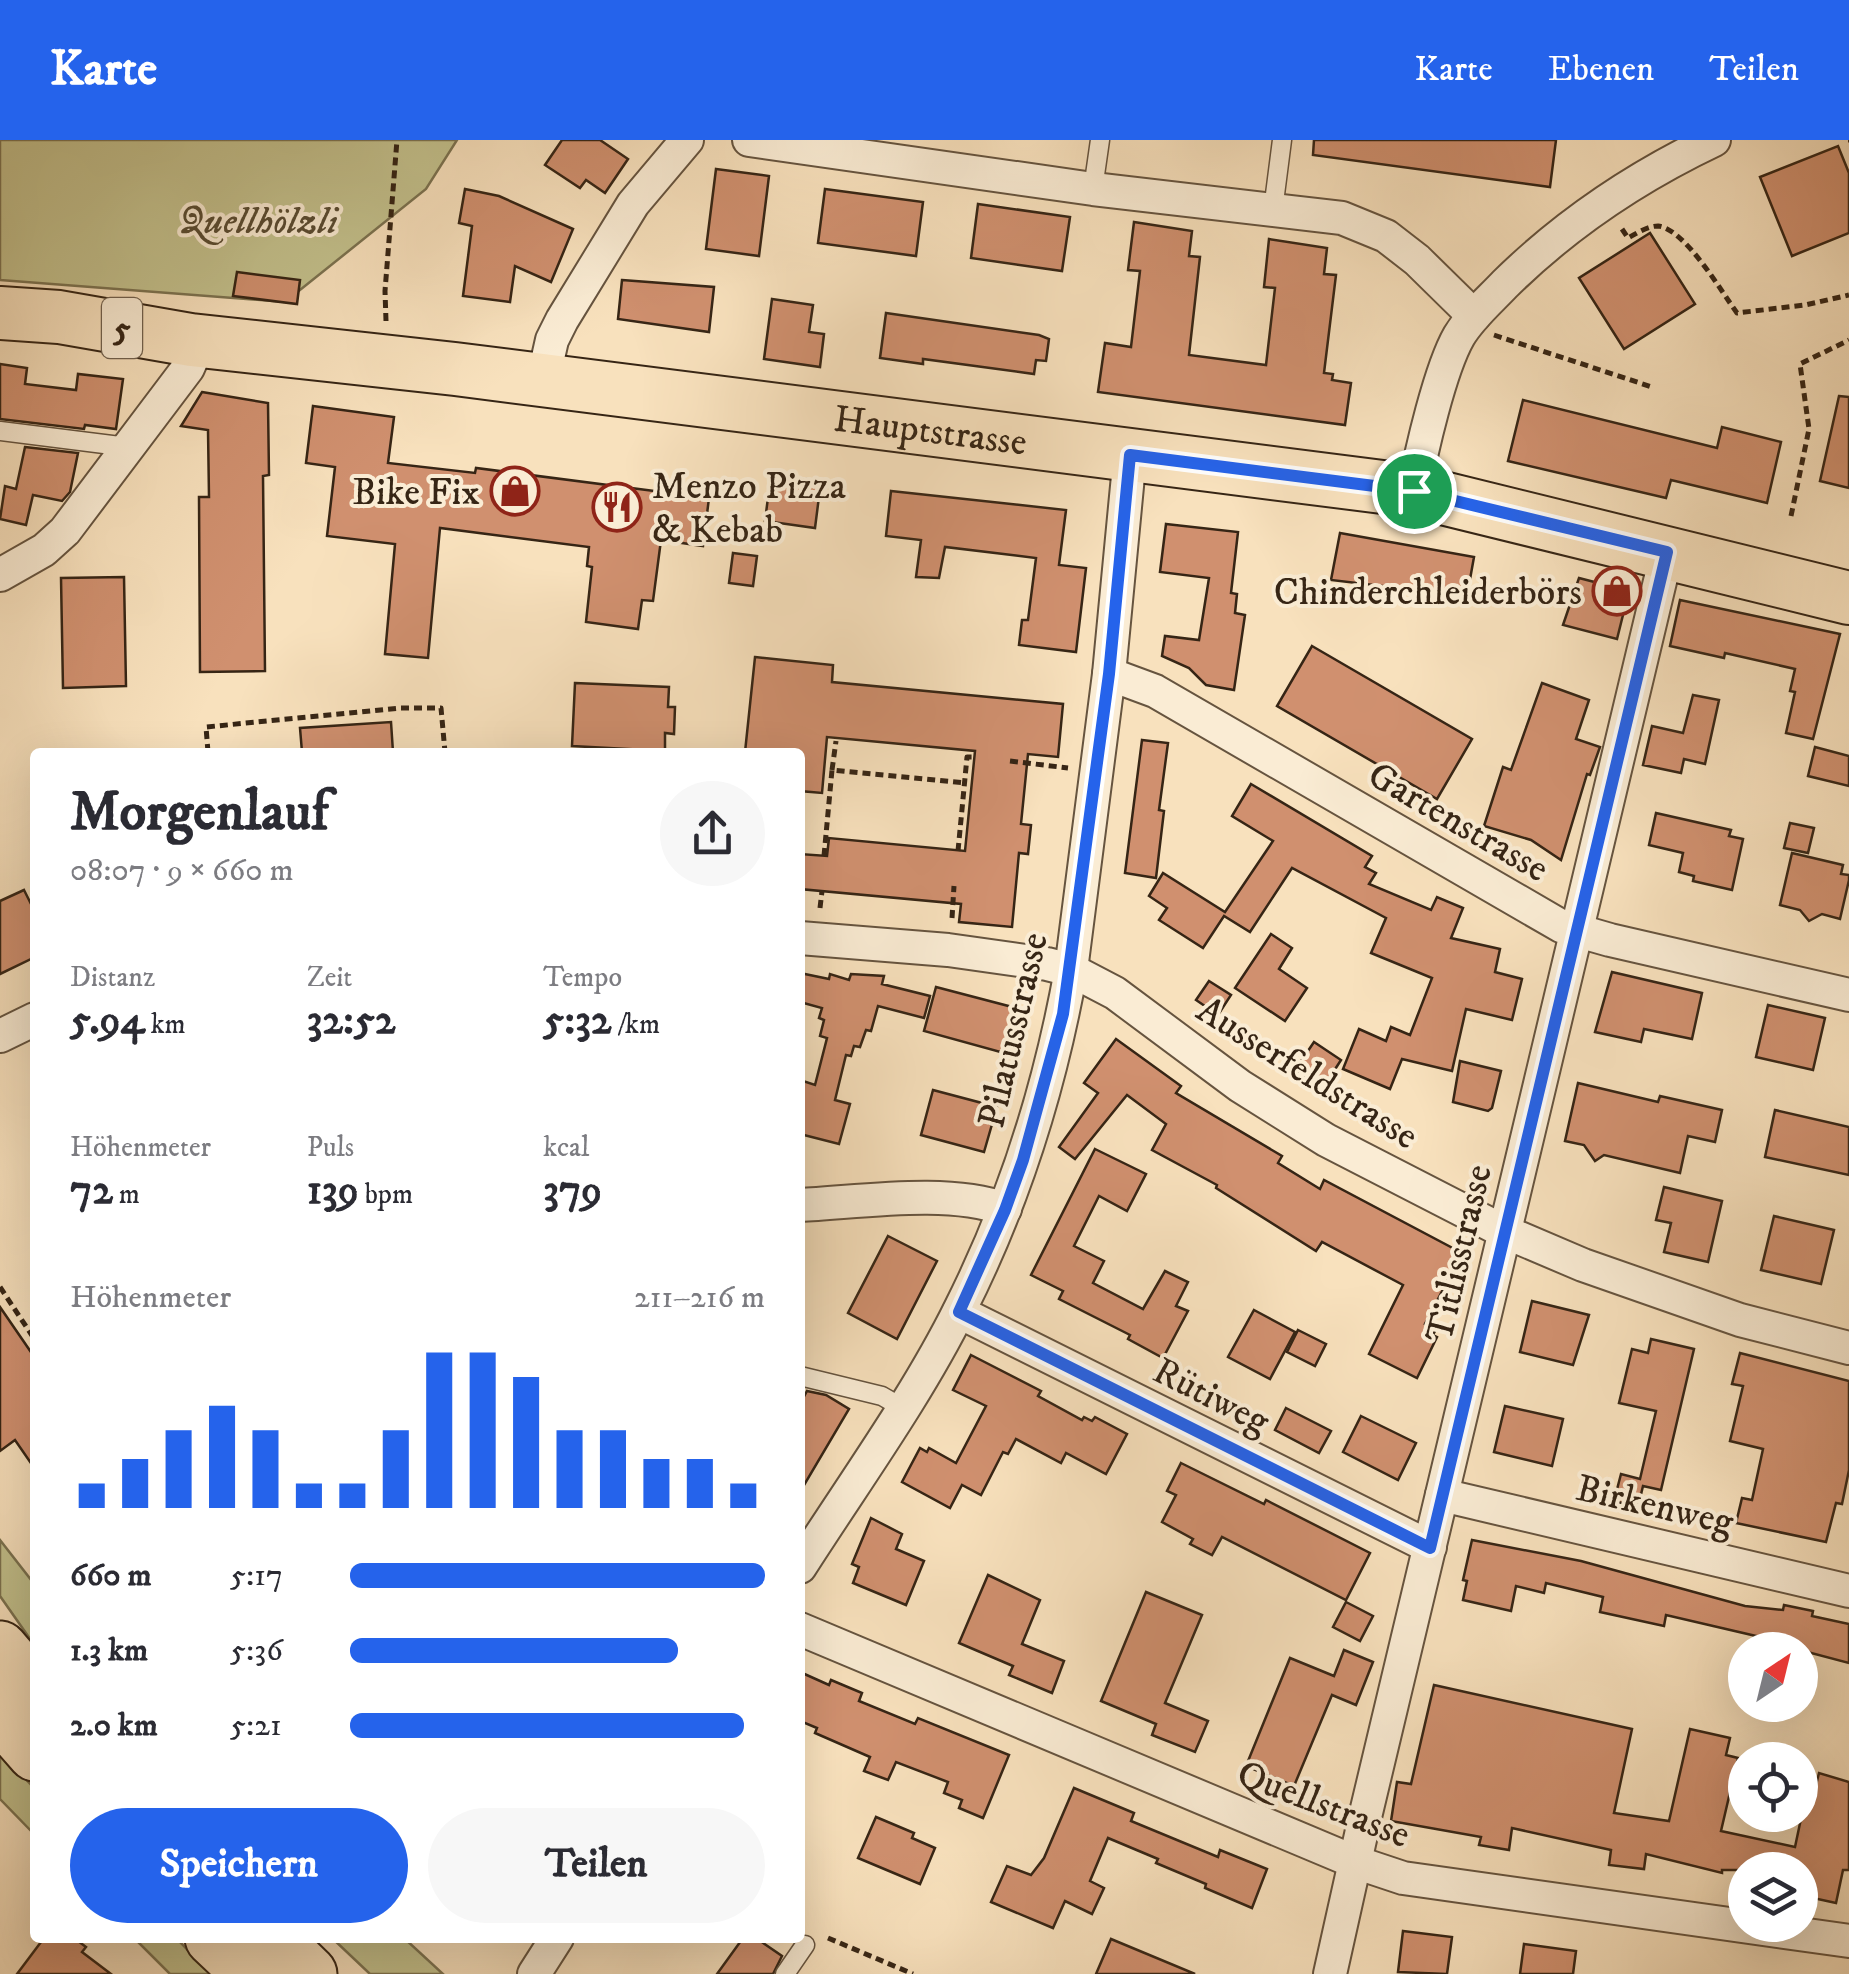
<!DOCTYPE html>
<html lang="de">
<meta charset="utf-8">
<style>
body{margin:0;font-family:"IM FELL DW Pica",serif;background:#f7f7f7;color:#2b2b33;height:100vh;display:flex;flex-direction:column;font-size:38px;white-space:nowrap}
*{box-sizing:border-box;margin:0}
p{font-size:32px;color:#7c7c81}
.icon{flex:none;width:55px;height:55px;fill:none;stroke:currentColor;stroke-width:2;stroke-linecap:round;stroke-linejoin:round}
.map{position:relative;flex:1;overflow:hidden}
.panel{position:absolute;left:30px;top:608px;width:775px;height:1195px;display:flex;flex-direction:column;background:#fff;border-radius:10px;box-shadow:0 10px 40px #0002}
.panel>*{flex:none}
.needle{width:65px;rotate:35deg}
.tools{position:absolute;left:1728px;top:1492px;display:grid;gap:20px}
.tools a{display:grid;place-items:center;width:90px;height:90px;border-radius:50%;background:#fff;box-shadow:0 10px 40px #0002;font-size:50px}
.pin{position:absolute;display:grid;place-items:center;width:85px;height:85px;color:#fff;margin:-42px;border:5px solid #fff;border-radius:50%;box-shadow:0 2px 10px #0007}
.round{display:grid;place-items:center;flex:none;width:105px;height:105px;border-radius:52px;background:#f7f7f7}
.headline{display:flex;align-items:center;justify-content:space-between;height:170px;padding:0 40px}
h1{font-size:55px;font-weight:800;line-height:75px}
.metrics{display:grid;grid-template-columns:repeat(3,1fr);gap:15px;height:170px;padding:10px 40px}
.metrics div{display:grid;align-content:center}
.metrics b{font-size:42px;font-weight:800}
.metrics small{font-size:28px;font-weight:400}
.metrics p{font-size:28px}
.chart{height:280px;padding:20px 40px}
.chart p{display:flex;justify-content:space-between}
.chart svg{width:100%;height:180px;margin-top:10px;stroke:#2563eb;stroke-width:6}
.action{display:flex;gap:20px;margin-top:auto;padding:20px 40px}
.action a{flex:1;height:115px;border-radius:60px;background:#2563eb;color:#fff;font-size:40px;font-weight:800;line-height:115px;text-align:center}
.action a+a{background:#f7f7f7;color:#2b2b33}
ul{padding:0 40px;list-style:none;font-size:32px}
li{display:grid;grid-template-columns:160px 120px 1fr;align-items:center;height:75px}
li i{height:25px;border-radius:12px;background:#2563eb}
header{display:flex;align-items:center;gap:60px;box-sizing:border-box;height:140px;padding:0 50px;background:#2563eb;color:#fff}
header strong{font-size:48px}
nav{display:flex;gap:55px;margin-inline-start:auto;font-size:35px}
.map>svg:first-child{display:block}
.green{fill:#c3c18d;stroke:#7c7351;stroke-width:2.5}
.building{fill:#d0906f;stroke:#362515;stroke-width:2.5}
.lines{fill:none;stroke-linecap:round;stroke-linejoin:round}
.service-casing{stroke:#66543f;stroke-width:21}
.minor-casing{stroke:#66543f;stroke-width:36}
.primary-casing{stroke:#362515;stroke-width:56}
.motorway-casing{stroke:#362515;stroke-width:59}
.path{stroke:#362515;stroke-width:5;stroke-dasharray:8 5;stroke-linecap:butt}
.service{stroke:#faecd4;stroke-width:18}
.minor{stroke:#faecd4;stroke-width:32}
.primary{stroke:#f8e1bd;stroke-width:52}
.motorway{stroke:#f8e1bd;stroke-width:55}
.route-casing{stroke:#fff;stroke-width:20}
.route{stroke:#2563eb;stroke-width:12}
.labels{text-anchor:middle;stroke-width:8;stroke-linejoin:round;paint-order:stroke}
.shield{fill:#faecd4;stroke:#71614e;stroke-width:2.5}
.shield-label{font-size:35px;font-weight:bold;fill:#362515}
.park-label{font-size:38px;font-style:italic;fill:#594c33;stroke:#faecd4}
.street-label{font-size:38px;fill:#362515;stroke:#faecd4}
.poi-label{font-size:38px;fill:#362515;stroke:#faecd4;text-anchor:end}
</style>
<header>
<strong>Karte</strong>
<nav><a>Karte</a><a>Ebenen</a><a>Teilen</a></nav>
</header>
<div class="map">
<svg width="1849" height="1834" viewBox="0 0 1849 1834">
<rect width="100%" height="100%" fill="#f8e1bd"/>
<filter id="stains"><feTurbulence type="fractalNoise" baseFrequency=".002" numOctaves="4"/><feColorMatrix values="0 0 0 0 .2 0 0 0 0 .09 0 0 0 0 .02 0 0 0 .5 -.17"/></filter>
<radialGradient id="worn" r=".72"><stop offset=".6" stop-color="#630" stop-opacity="0"/><stop offset="1" stop-color="#630" stop-opacity=".3"/></radialGradient>
<!-- green -->
<g class="green">
<polygon points="0,0 457,0 426,49 285,162 0,140"/>
<polygon points="0,1400 35,1445 35,1506 0,1456"/>
<polygon points="0,1612 35,1649 35,1695 0,1659"/>
<polygon points="134,1798 176,1798 211,1834 170,1834"/>
<polygon points="332,1798 404,1798 443,1834 370,1834"/>
</g>
<!-- building -->
<g class="building">
<polygon points="562,0 600,0 628,19 605,53 586,40 580,48 545,25"/>
<polygon points="1314,0 1556,0 1550,47 1313,15"/>
<polygon points="1838,6 1849,33 1849,93 1792,116 1760,37"/>
<polygon points="716,29 769,36 759,116 706,109"/>
<polygon points="465,49 499,56 573,89 551,142 515,126 510,162 463,156 472,86 459,83"/>
<polygon points="825,49 923,62 916,116 818,103"/>
<polygon points="978,64 1070,77 1062,131 971,118"/>
<polygon points="1134,82 1192,91 1189,116 1200,117 1189,215 1266,225 1275,148 1264,147 1269,99 1327,108 1324,134 1336,135 1324,233 1333,234 1332,240 1351,243 1345,285 1098,252 1105,203 1131,207 1140,131 1128,130"/>
<polygon points="1650,93 1695,164 1624,209 1579,138"/>
<polygon points="237,132 300,140 297,164 233,156"/>
<polygon points="622,140 714,147 709,192 618,179"/>
<polygon points="772,159 813,165 809,192 824,194 820,227 764,219"/>
<polygon points="886,173 1039,195 1049,199 1046,221 1036,220 1034,234 923,219 923,224 880,218"/>
<polygon points="0,224 27,228 25,244 76,250 78,234 123,239 116,289 85,285 84,289 0,279"/>
<polygon points="202,252 268,263 269,335 263,336 265,531 200,532 199,357 209,357 208,290 181,286"/>
<polygon points="1839,256 1849,257 1849,348 1820,341"/>
<polygon points="1523,260 1717,308 1722,287 1781,302 1767,363 1671,340 1666,358 1508,321"/>
<polygon points="313,266 394,277 388,323 475,333 476,328 709,358 703,406 661,400 653,461 642,460 638,489 586,482 592,427 587,426 589,407 440,388 428,518 385,514 395,404 327,396 335,327 306,323"/>
<polygon points="25,307 78,313 70,352 62,361 33,355 26,385 0,379 5,346 16,349"/>
<polygon points="771,334 821,341 815,388 765,381"/>
<polygon points="891,351 1066,370 1059,425 1086,428 1076,512 1019,505 1022,480 1028,480 1036,418 945,407 939,438 916,437 921,400 886,396"/>
<polygon points="1166,384 1238,392 1231,453 1237,454 1235,473 1245,475 1234,550 1206,545 1189,528 1162,516 1165,496 1199,500 1209,438 1160,432"/>
<polygon points="1340,393 1474,417 1467,456 1331,440"/>
<polygon points="733,413 757,416 753,446 729,443"/>
<polygon points="124,437 126,546 63,548 61,438"/>
<polygon points="1579,438 1629,451 1617,499 1563,485"/>
<polygon points="1680,460 1840,494 1813,599 1786,593 1795,552 1790,551 1795,529 1725,513 1724,518 1670,506"/>
<polygon points="1312,506 1472,599 1437,659 1277,566"/>
<polygon points="755,517 833,525 832,542 1063,564 1058,617 1028,614 1021,684 1031,685 1028,714 1019,713 1012,787 959,782 961,764 800,749 800,714 827,716 829,698 965,711 975,611 827,597 822,653 800,651 800,612 745,612"/>
<polygon points="575,543 669,547 668,567 675,567 674,594 665,593 665,611 572,606"/>
<polygon points="1542,543 1589,560 1576,599 1600,607 1590,635 1587,634 1561,720 1531,700 1484,686 1503,627 1511,630"/>
<polygon points="1693,555 1719,560 1705,624 1684,619 1681,633 1643,625 1652,586 1683,593"/>
<polygon points="391,582 393,612 302,612 300,588"/>
<polygon points="1142,600 1168,603 1159,670 1164,671 1156,738 1125,733"/>
<polygon points="1815,607 1849,616 1849,646 1808,636"/>
<polygon points="1251,644 1372,716 1365,727 1376,733 1369,744 1431,770 1437,757 1463,768 1451,798 1500,809 1495,832 1522,839 1512,880 1466,869 1452,931 1402,919 1390,949 1343,929 1359,889 1386,901 1391,887 1410,895 1432,838 1371,813 1386,778 1292,728 1250,792 1224,776 1203,808 1159,780 1167,768 1149,756 1163,733 1225,772 1273,701 1232,676"/>
<polygon points="1656,673 1731,690 1729,696 1743,699 1732,750 1693,741 1694,736 1679,732 1683,713 1649,705"/>
<polygon points="1790,683 1814,688 1808,713 1784,708"/>
<polygon points="1792,713 1843,725 1841,734 1849,735 1849,740 1840,779 1822,774 1809,781 1800,770 1780,765"/>
<polygon points="24,750 35,772 35,817 0,834 0,761"/>
<polygon points="1271,794 1292,808 1279,829 1307,848 1285,881 1235,848"/>
<polygon points="1612,832 1702,853 1692,899 1644,889 1641,902 1595,892"/>
<polygon points="800,833 829,839 830,834 849,840 851,834 884,836 882,844 930,856 924,878 878,866 871,891 866,890 860,907 854,906 851,916 846,915 835,960 850,964 839,1004 800,994 800,940 815,945 827,898 820,896 824,880 819,878 822,868 800,862"/>
<polygon points="1209,841 1231,855 1218,875 1196,860"/>
<polygon points="936,847 1016,868 1004,913 924,891"/>
<polygon points="1768,865 1825,878 1813,930 1756,917"/>
<polygon points="1116,899 1181,946 1176,953 1282,1016 1278,1023 1320,1049 1324,1040 1462,1113 1425,1184 1436,1189 1433,1195 1437,1197 1417,1238 1369,1214 1403,1145 1322,1102 1316,1111 1216,1048 1217,1045 1152,1010 1166,984 1127,955 1075,1019 1059,1007 1098,953 1084,943"/>
<polygon points="1314,902 1341,920 1323,948 1295,930"/>
<polygon points="1460,921 1501,931 1492,968 1488,971 1453,962"/>
<polygon points="1578,943 1658,962 1660,956 1722,970 1715,1002 1688,996 1680,1033 1604,1015 1595,1021 1584,1005 1565,1001"/>
<polygon points="933,950 997,967 984,1012 921,995"/>
<polygon points="1775,970 1849,987 1849,1035 1765,1017"/>
<polygon points="1095,1009 1146,1034 1127,1071 1099,1056 1074,1106 1104,1121 1093,1143 1143,1169 1165,1131 1188,1142 1176,1166 1188,1171 1163,1218 1128,1199 1130,1195 1059,1159 1063,1151 1031,1135"/>
<polygon points="1664,1047 1722,1061 1708,1122 1664,1112 1671,1083 1656,1080"/>
<polygon points="1774,1076 1834,1090 1821,1144 1761,1130"/>
<polygon points="888,1096 937,1121 897,1199 848,1173"/>
<polygon points="1532,1161 1589,1175 1573,1225 1520,1212"/>
<polygon points="0,1167 35,1218 35,1329 15,1300 0,1311"/>
<polygon points="1254,1170 1295,1192 1270,1239 1228,1217"/>
<polygon points="1298,1190 1326,1204 1315,1226 1287,1212"/>
<polygon points="1651,1199 1694,1209 1661,1350 1643,1346 1638,1367 1614,1361 1621,1334 1640,1339 1656,1271 1619,1263 1632,1209 1648,1213"/>
<polygon points="1740,1213 1849,1241 1849,1330 1842,1364 1836,1363 1826,1402 1736,1383 1742,1358 1752,1360 1763,1309 1730,1301 1743,1246 1732,1244"/>
<polygon points="971,1215 1041,1251 1038,1256 1082,1280 1084,1277 1092,1281 1095,1277 1127,1294 1106,1334 1066,1313 1061,1323 1016,1299 1008,1314 1003,1312 981,1355 962,1345 950,1368 902,1342 920,1308 927,1312 929,1308 956,1323 986,1266 953,1250"/>
<polygon points="807,1251 826,1255 849,1269 800,1352 800,1264"/>
<polygon points="1505,1266 1563,1279 1552,1326 1494,1312"/>
<polygon points="1286,1268 1331,1291 1319,1313 1275,1290"/>
<polygon points="1361,1276 1416,1303 1398,1340 1343,1312"/>
<polygon points="1181,1323 1264,1364 1266,1360 1370,1413 1346,1460 1222,1397 1212,1415 1190,1404 1193,1399 1162,1382 1176,1355 1167,1351"/>
<polygon points="871,1378 902,1394 896,1409 924,1421 906,1465 853,1443 859,1427 852,1424"/>
<polygon points="1472,1400 1581,1421 1745,1466 1783,1470 1784,1465 1813,1471 1812,1476 1849,1484 1849,1523 1800,1510 1753,1510 1756,1496 1666,1475 1664,1486 1600,1472 1603,1457 1546,1443 1544,1453 1516,1446 1511,1471 1463,1460 1467,1441 1463,1440"/>
<polygon points="988,1435 1040,1460 1022,1504 1064,1521 1052,1553 1009,1535 1013,1526 959,1503"/>
<polygon points="1146,1452 1202,1475 1165,1563 1208,1581 1195,1612 1152,1595 1156,1584 1101,1561"/>
<polygon points="1346,1462 1373,1476 1360,1501 1333,1487"/>
<polygon points="1344,1510 1373,1522 1356,1565 1332,1555 1294,1646 1246,1626 1290,1518 1334,1536"/>
<polygon points="800,1532 829,1545 831,1540 862,1553 859,1561 915,1584 918,1578 1009,1615 983,1678 959,1668 962,1660 944,1653 948,1642 896,1622 888,1640 864,1631 870,1617 815,1593 817,1588 800,1581"/>
<polygon points="1434,1545 1632,1589 1614,1673 1669,1681 1690,1589 1730,1598 1726,1615 1738,1618 1721,1691 1795,1707 1806,1655 1813,1657 1819,1633 1849,1642 1849,1730 1843,1730 1836,1763 1813,1758 1813,1753 1800,1750 1800,1730 1722,1730 1722,1733 1646,1714 1644,1729 1609,1725 1611,1710 1512,1688 1509,1710 1479,1705 1481,1697 1391,1681 1397,1642 1411,1644"/>
<polygon points="1074,1648 1134,1673 1131,1681 1218,1717 1220,1710 1267,1729 1252,1768 1205,1748 1206,1744 1156,1723 1158,1719 1108,1698 1090,1741 1104,1748 1092,1774 1065,1761 1053,1788 991,1762 1007,1726 1031,1735 1044,1718"/>
<polygon points="876,1677 914,1693 912,1698 935,1708 920,1744 858,1718"/>
<polygon points="1403,1791 1452,1797 1447,1834 1398,1832"/>
<polygon points="44,1798 74,1798 86,1807 82,1812 111,1834 17,1834"/>
<polygon points="743,1798 756,1798 782,1816 773,1834 717,1834"/>
<polygon points="1111,1799 1195,1834 1096,1834"/>
<polygon points="1524,1804 1576,1811 1573,1834 1520,1834"/>
</g>
<g class="lines">
<!-- service casing -->
<g class="service-casing">
<g id="service">
<polyline points="1093,49 1100,0"/>
<polyline points="1273,70 1282,0"/>
<polyline points="0,291 128,307"/>
<polyline points="800,1236 882,1256 901,1267"/>
<polyline points="785,1834 805,1805"/>
</g>
</g>
<!-- minor casing -->
<g class="minor-casing">
<g id="minor">
<polyline points="749,0 1093,49 1342,78 1386,96 1417,120 1474,176"/>
<polyline points="543,240 552,200 562,180 633,64 687,0"/>
<path d="M1414,351c7,-39 26,-122 45,-155 12,-20 30,-35 46,-52 62,-61 131,-107 209,-144"/>
<polyline points="0,435 44,410 65,391 188,228 192,219 191,200"/>
<polyline points="1109,534 1155,551 1561,786 1610,800 1849,855"/>
<polyline points="800,798 948,810 1047,824 1071,830 1115,853 1240,946 1326,1000 1503,1091 1583,1125 1740,1180 1849,1208"/>
<polyline points="0,896 35,879"/>
<path d="M800,1065c61,-3 148,-17 205,4"/>
<polyline points="959,1172 1430,1407"/>
<polyline points="1442,1355 1849,1451"/>
<path d="M800,1427c53,-83 117,-171 160,-258 54,-107 90,-222 111,-339l38,-296 21,-219"/>
<polyline points="800,1489 1355,1722 1403,1738 1849,1801"/>
<polyline points="534,1834 557,1798"/>
<polyline points="1330,1834 1365,1677 1667,412"/>
</g>
</g>
<!-- primary casing -->
<g class="primary-casing">
<g id="primary">
<path id="s1" d="M0,173l59,4 132,23 264,29 959,122 435,107"/>
</g>
</g>
<!-- motorway casing -->
<g class="motorway-casing">
<g id="motorway">
<polyline points="0,1509 35,1550"/>
<polyline points="0,1573 35,1613"/>
<polyline points="213,1798 251,1834"/>
<polyline points="272,1798 309,1834"/>
</g>
</g>
<!-- path -->
<g class="path">
<polyline points="1848,0 1849,0"/>
<path d="M1622,89l6,9c9,-5 20,-12 30,-12 27,3 63,65 79,87l68,-8 44,-10"/>
<polyline points="386,181 385,151 397,0"/>
<polyline points="1494,195 1652,247"/>
<polyline points="1791,376 1809,289 1800,224 1849,200"/>
<polyline points="208,612 206,587 400,568 441,568 445,612"/>
<polyline points="1010,621 1068,628"/>
<polyline points="832,630 836,601"/>
<polyline points="958,711 967,617 974,617"/>
<polyline points="824,716 832,630 965,643"/>
<polyline points="820,768 822,751"/>
<polyline points="952,778 954,746"/>
<polyline points="0,1147 35,1200"/>
<polyline points="828,1798 913,1834"/>
</g>
<!-- service -->
<use href="#service" class="service"/>
<!-- minor -->
<use href="#minor" class="minor"/>
<!-- primary -->
<use href="#primary" class="primary"/>
<!-- motorway -->
<use href="#motorway" class="motorway"/>
</g>
<g class="lines">
<!-- route casing -->
<g class="route-casing">
<polygon id="route" points="1130,315 1414,351 1667,412 1430,1408 959,1172 1005,1070 1023,1020 1063,874 1109,534"/>
</g>
<!-- route -->
<use href="#route" class="route"/>
</g>
<!-- icons -->
<defs>
<g id="shop-ring" transform="scale(2.5)"><circle r="9.5" fill="#faecd4" stroke="#8f2418" stroke-width="1.5"/><path d="M-5-2.5h2.3a2.7 3.5 0 0 1 5.4 0H5L5.5 6h-11ZM-1.5-2.5h3a1.5 2.3 0 0 0-3 0Z" fill="#8f2418"/></g>
<g id="restaurant-ring" transform="scale(2.5)"><circle r="9.5" fill="#faecd4" stroke="#8f2418" stroke-width="1.5"/><path d="M-5-6h1v4h1v-4h1v4h1v-4h1v5L-1.5 .5V6h-2V.5L-5-1ZM5-6V6H3V1.5H1.5Q1.5-4 5-6Z" fill="#8f2418"/></g>
</defs>
<g fill-rule="evenodd">
<use href="#shop-ring" x="515" y="351"/>
<use href="#restaurant-ring" x="617" y="367"/>
<use href="#shop-ring" x="1617" y="451"/>
</g>
<g class="labels">
<!-- shield labels -->
<rect class="shield" x="102" y="158" width="40" height="60" rx="8"/>
<g class="shield-label">
<text x="122" y="200">5</text>
</g>
<!-- park labels -->
<g class="park-label">
<text x="258" y="93">Quellhölzli</text>
</g>
<!-- street labels -->
<g class="street-label">
<text dy="13" stroke="none"><textPath href="#s1" startOffset="938">Hauptstrasse</textPath></text>
<text transform="translate(1459 681) rotate(30)" y="13">Gartenstrasse</text>
<text transform="translate(1012 890) rotate(-77)" y="13">Pilatusstrasse</text>
<text transform="translate(1308 932) rotate(32)" y="13">Ausserfeldstrasse</text>
<text transform="translate(1458 1113) rotate(-77)" y="13">Titlisstrasse</text>
<text transform="translate(1212 1255) rotate(27)" y="13">Rütiweg</text>
<text transform="translate(1655 1364) rotate(13)" y="13">Birkenweg</text>
<text transform="translate(1324 1663) rotate(21)" y="13">Quellstrasse</text>
</g>
<!-- poi labels -->
<g class="poi-label">
<text x="652" y="358" text-anchor="start">Menzo Pizza<tspan x="652" dy="44">&amp; Kebab</tspan></text>
<text x="480" y="364">Bike Fix</text>
<text x="1582" y="464">Chinderchleiderbörs</text>
</g>
</g>
<rect width="100%" height="100%" filter="url(#stains)"/>
<rect width="100%" height="100%" fill="url(#worn)"/>
</svg>
<div class="tools">
<a><svg class="needle" viewBox="-14 -14 28 28"><path d="M0-13l5 13h-10z" fill="#e53935"/><path d="M0 13l5-13h-10z" fill="#7c7c81"/></svg></a>
<a><svg class="icon" aria-label="locate" viewBox="0 0 24 24"><circle cx="12" cy="12" r="6"/><path d="M12 2v4M12 18v4M2 12h4M18 12h4"/></svg></a>
<a><svg class="icon" aria-label="layers" viewBox="0 0 24 24"><path d="M12 4l9 5-9 5-9-5zM3 14l9 5 9-5"/></svg></a>
</div>
<div class="pin" style="left:1414px;top:351px;background:#1e9e55"><svg class="icon" aria-label="arrive" viewBox="0 0 24 24"><path d="M6 21V4h12l-3 4 3 4H6"/></svg></div>
<section class="panel">
<div class="headline"><div><h1>Morgenlauf</h1><p>08:07 · 9 × 660 m</p></div><a class="round"><svg class="icon" aria-label="share" viewBox="0 0 24 24"><path d="M12 15V3M7 8l5-5 5 5M5 13v7h14v-7"/></svg></a></div>
<div class="metrics">
<div><p>Distanz</p><b>5.94<small> km</small></b></div>
<div><p>Zeit</p><b>32:52</b></div>
<div><p>Tempo</p><b>5:32<small> /km</small></b></div>
</div>
<div class="metrics">
<div><p>Höhenmeter</p><b>72<small> m</small></b></div>
<div><p>Puls</p><b>139<small> bpm</small></b></div>
<div><p>kcal</p><b>379</b></div>
</div>
<div class="chart"><p><span>Höhenmeter</span>211–216 m</p>
<svg viewBox="0 0 160 44" preserveAspectRatio="none"><path d="M5 44V38M15 44V32M25 44V25M35 44V19M45 44V25M55 44V38M65 44V38M75 44V25M85 44V6M95 44V6M105 44V12M115 44V25M125 44V25M135 44V32M145 44V32M155 44V38"/></svg>
</div>
<ul>
<li><b>660 m</b>5:17<i style="width:100%"></i></li>
<li><b>1.3 km</b>5:36<i style="width:79%"></i></li>
<li><b>2.0 km</b>5:21<i style="width:95%"></i></li>
</ul>
<div class="action"><a>Speichern</a><a>Teilen</a></div>
</section>
</div>
